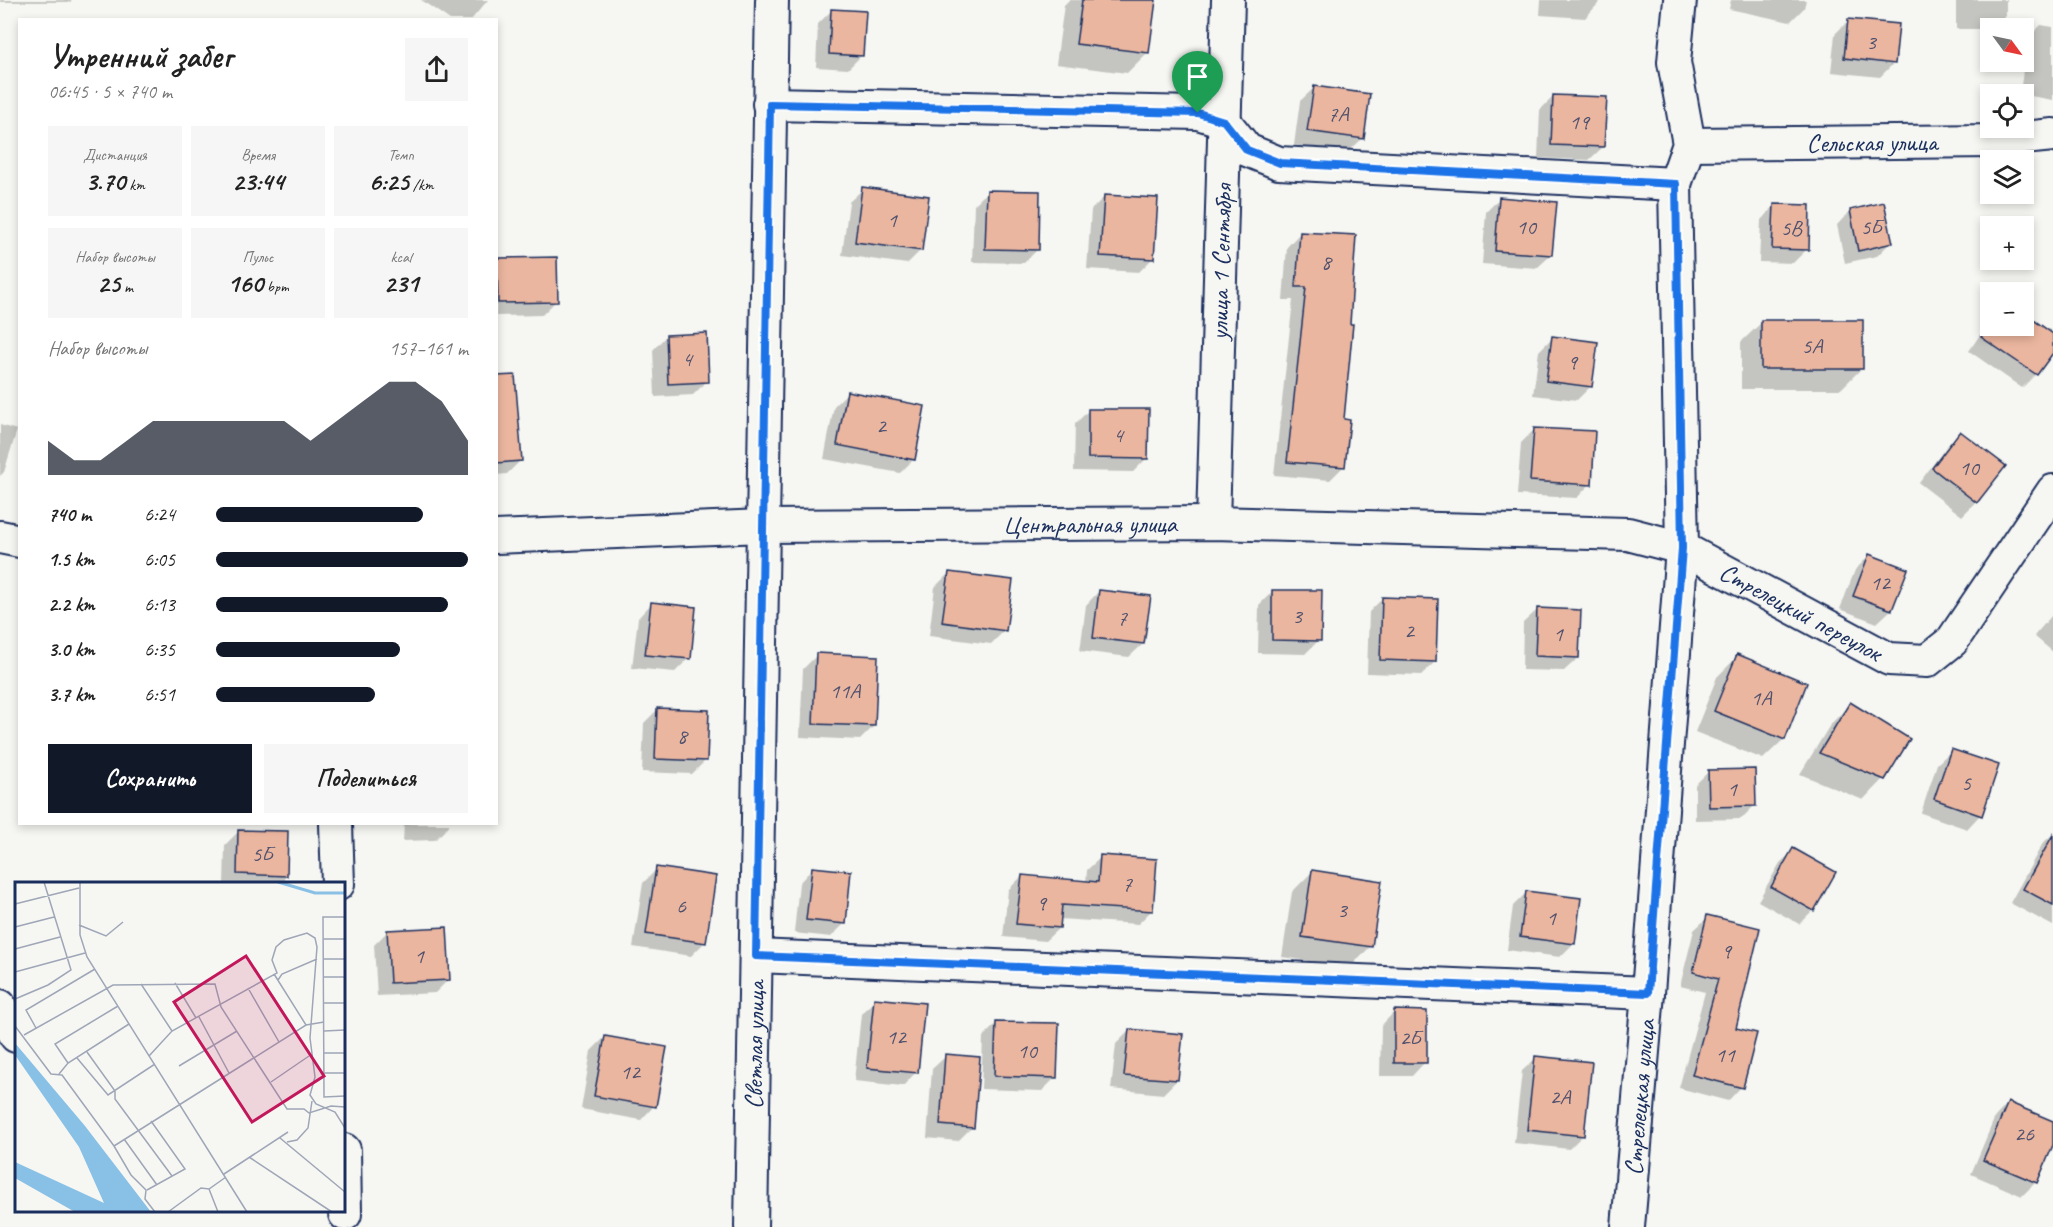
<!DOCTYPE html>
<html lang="ru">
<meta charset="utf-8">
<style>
body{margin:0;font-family:Caveat,sans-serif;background:#f6f6f6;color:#222;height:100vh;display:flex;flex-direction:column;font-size:22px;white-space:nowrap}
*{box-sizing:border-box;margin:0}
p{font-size:20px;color:#767676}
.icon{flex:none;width:33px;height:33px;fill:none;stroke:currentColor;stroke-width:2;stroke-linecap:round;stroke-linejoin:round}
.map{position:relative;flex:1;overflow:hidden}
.panel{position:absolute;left:18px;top:18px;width:480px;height:807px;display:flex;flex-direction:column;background:#fff;border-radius:0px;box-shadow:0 3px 9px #0003}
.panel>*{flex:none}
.needle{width:39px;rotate:123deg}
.fabs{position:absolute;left:1980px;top:18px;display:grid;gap:12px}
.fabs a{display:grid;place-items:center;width:54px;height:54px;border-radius:0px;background:#fff;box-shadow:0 3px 9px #0003;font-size:30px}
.pin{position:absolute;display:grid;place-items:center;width:51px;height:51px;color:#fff;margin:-62px -26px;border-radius:50% 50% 50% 0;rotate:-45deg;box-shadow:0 0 6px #0007}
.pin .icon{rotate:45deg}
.round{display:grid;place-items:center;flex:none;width:63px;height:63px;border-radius:0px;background:#f6f6f6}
.overview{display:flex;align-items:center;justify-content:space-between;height:102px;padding:0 30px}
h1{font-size:33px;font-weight:700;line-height:45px}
.figures{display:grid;grid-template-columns:repeat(3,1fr);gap:9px;height:102px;padding:6px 30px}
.figures div{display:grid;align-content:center;border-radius:0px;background:#f6f6f6;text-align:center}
.figures b{font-size:26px;font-weight:700}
.figures small{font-size:16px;font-weight:400}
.figures p{font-size:16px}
.chart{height:168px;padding:12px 30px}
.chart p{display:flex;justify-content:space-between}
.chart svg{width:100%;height:108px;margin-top:6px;fill:#111827;opacity:.7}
.primary-button{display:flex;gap:12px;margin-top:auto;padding:12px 30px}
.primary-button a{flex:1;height:69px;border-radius:0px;background:#111827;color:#fff;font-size:24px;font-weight:700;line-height:69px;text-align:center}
.primary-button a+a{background:#f6f6f6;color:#222}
ul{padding:0 30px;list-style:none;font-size:20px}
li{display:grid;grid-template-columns:96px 72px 1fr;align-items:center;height:45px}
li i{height:15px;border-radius:8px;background:#111827}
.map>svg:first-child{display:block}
.shadow{fill:#0003}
.building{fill:#ebb69f;stroke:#1b2f5e;stroke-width:1.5}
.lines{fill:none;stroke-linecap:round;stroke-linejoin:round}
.minor-casing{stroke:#1b2f5e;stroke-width:36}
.minor{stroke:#f6f6f2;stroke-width:32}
.route-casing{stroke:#fff;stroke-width:12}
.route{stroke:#1a73e8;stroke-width:8}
.labels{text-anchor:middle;stroke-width:4.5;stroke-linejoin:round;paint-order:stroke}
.number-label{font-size:22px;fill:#4f516e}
.street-label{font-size:26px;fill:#1b2f5e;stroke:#f6f6f2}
.inset-river{fill:none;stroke:#88c0e6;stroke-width:3}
.inset-road{fill:none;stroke:#9ea6b7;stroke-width:1.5}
.view{fill:#c2185b;fill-opacity:0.15;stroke:#c2185b;stroke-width:3}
.inset-edge{fill:none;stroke:#1b2f5e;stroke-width:3}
</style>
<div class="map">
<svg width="2053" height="1227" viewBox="0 0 2053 1227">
<rect width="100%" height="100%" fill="#f6f6f2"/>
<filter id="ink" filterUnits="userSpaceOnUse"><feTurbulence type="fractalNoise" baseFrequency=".0167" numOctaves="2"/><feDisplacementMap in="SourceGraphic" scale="12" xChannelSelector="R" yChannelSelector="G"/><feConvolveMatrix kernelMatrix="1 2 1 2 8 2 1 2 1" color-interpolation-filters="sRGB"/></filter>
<g filter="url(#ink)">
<!-- shadow -->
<g class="shadow">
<polygon points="0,0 72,0 70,2 0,2"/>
<polygon points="421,0 488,0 471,20 450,20"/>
<polygon points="1069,0 1154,0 1147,53 1127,73 1056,64 1064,5"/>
<polygon points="1541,0 1599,0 1598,4 1585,18 1540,15"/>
<polygon points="1731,0 1806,0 1804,8 1790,22 1729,9"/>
<polygon points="1956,0 2006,0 2006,16 1990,29 1956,29"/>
<polygon points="831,11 862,55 848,69 816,67 818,24"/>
<polygon points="1849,20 1894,63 1880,77 1831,72 1835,34"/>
<polygon points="2041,25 2053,27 2053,100 2020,94 2027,39"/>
<polygon points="1314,88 1362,139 1348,152 1294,145 1300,101"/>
<polygon points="1554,96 1603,147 1589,160 1538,158 1540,110"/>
<polygon points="863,189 921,250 907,264 842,255 849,202"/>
<polygon points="988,191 1037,250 1024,263 972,262 974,205"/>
<polygon points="1105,196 1153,258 1139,272 1087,269 1091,210"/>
<polygon points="1500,198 1551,255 1537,268 1482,264 1486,212"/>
<polygon points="1774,206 1807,249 1793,263 1759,262 1761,220"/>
<polygon points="1850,211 1891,242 1877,256 1845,263 1837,225"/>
<polygon points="1300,233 1342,420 1344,466 1330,480 1274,475 1293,300 1283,300 1287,247"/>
<polygon points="497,260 556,301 542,315 496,316"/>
<polygon points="2024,315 2053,335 2053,350 2036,374 2022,388 1969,351 1990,320 1990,326 2024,326"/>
<polygon points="1762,322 1862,368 1841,389 1741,389 1741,342"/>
<polygon points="666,336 707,381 693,395 655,397 653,350"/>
<polygon points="1552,338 1591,386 1577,400 1533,395 1539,351"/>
<polygon points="848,392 914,459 900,473 824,459 834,406"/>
<polygon points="496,407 521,460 507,474 496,475"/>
<polygon points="1089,410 1147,458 1133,472 1074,471 1075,424"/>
<polygon points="0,425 17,430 4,472 0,476"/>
<polygon points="1535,429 1590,484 1577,498 1517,495 1521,443"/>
<polygon points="1960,433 2004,467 1976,502 1962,516 1919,483 1947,446"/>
<polygon points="1869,556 1906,570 1891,610 1877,623 1840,609 1855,570"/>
<polygon points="949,573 1005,630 991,644 929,636 935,587"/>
<polygon points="1099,591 1143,644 1129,657 1080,651 1086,605"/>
<polygon points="1273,591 1319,640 1305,654 1258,653 1259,605"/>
<polygon points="1383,598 1435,662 1421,675 1367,673 1369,612"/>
<polygon points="651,604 689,658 675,672 632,668 638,618"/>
<polygon points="1537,610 1578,658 1564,671 1522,670 1523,623"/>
<polygon points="2053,614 2053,652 2034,636"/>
<polygon points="817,655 874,726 860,740 800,737 803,669"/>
<polygon points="1738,656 1784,739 1763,759 1695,732 1717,677"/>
<polygon points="1850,704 1883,779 1863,800 1800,774 1830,725"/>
<polygon points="657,710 706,760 692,774 642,772 644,723"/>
<polygon points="1951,751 1980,815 1967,829 1921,813 1937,764"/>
<polygon points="1708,772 1755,805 1741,819 1695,820 1695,785"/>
<polygon points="404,824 449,824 449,826 435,840 403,841"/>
<polygon points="239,831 287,832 285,884 224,884 225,845"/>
<polygon points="2053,834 2053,926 2010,903 2043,843"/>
<polygon points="1794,850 1834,873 1812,911 1799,924 1758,901 1780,863"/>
<polygon points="1101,857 1152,910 1138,924 1059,919 1059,928 1045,941 1003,937 1008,890 1022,876 1086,883 1087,870"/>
<polygon points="657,869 705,942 691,956 633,947 643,883"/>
<polygon points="812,869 845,923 831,937 794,933 799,883"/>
<polygon points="1312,872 1371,946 1350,967 1282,957 1292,892"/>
<polygon points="1527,892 1573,944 1560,957 1507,950 1513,906"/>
<polygon points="1708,917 1734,1029 1741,1087 1728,1101 1679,1088 1705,992 1680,986 1694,930"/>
<polygon points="388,931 448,980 435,993 377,996 374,945"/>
<polygon points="875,1000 916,1072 903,1086 854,1081 861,1014"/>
<polygon points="1394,1012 1425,1062 1412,1076 1380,1076 1381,1026"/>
<polygon points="997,1023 1056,1077 1042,1091 981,1089 983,1037"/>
<polygon points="1130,1030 1177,1080 1163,1094 1111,1089 1116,1044"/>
<polygon points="605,1037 654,1106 641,1120 581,1109 591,1051"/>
<polygon points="946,1056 972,1127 958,1141 927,1138 932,1069"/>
<polygon points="1536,1058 1583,1135 1569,1149 1514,1143 1522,1071"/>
<polygon points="2008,1103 2053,1122 2053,1141 2036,1182 2022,1196 1971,1174 1995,1117"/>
</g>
<!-- building -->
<g class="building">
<polygon points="1082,0 1156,0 1149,53 1076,44"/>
<polygon points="831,9 866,11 863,56 829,54"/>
<polygon points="1848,19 1899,24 1895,64 1844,58"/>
<polygon points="1314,86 1370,94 1364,139 1307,131"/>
<polygon points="1553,95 1607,97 1604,147 1551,145"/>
<polygon points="862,187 929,196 922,251 855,242"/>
<polygon points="987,190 1040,191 1039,250 985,249"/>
<polygon points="1104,195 1158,198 1154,259 1100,256"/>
<polygon points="1499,197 1557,202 1552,255 1495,251"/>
<polygon points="1884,202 1893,243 1858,251 1850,210"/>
<polygon points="1774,204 1810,205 1809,250 1772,249"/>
<polygon points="1300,232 1356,235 1350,324 1353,324 1344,419 1350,420 1345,467 1287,462 1306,287 1296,287"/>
<polygon points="557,257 558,302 498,303 497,258"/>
<polygon points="2024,313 2053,334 2053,353 2037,375 1981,337 1990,323 1990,326 2024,326"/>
<rect x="1761" y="320" width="102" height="49"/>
<polygon points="707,333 709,382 668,384 666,335"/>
<polygon points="1552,336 1598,342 1592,387 1546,381"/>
<polygon points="515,375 522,461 496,463 496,376"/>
<polygon points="847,391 925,406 915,460 837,445"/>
<polygon points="1088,409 1149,409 1148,459 1088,458"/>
<polygon points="1534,428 1595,431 1592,485 1530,481"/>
<polygon points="1960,431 2006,466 1977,503 1932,468"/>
<polygon points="1869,554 1908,569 1892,610 1853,596"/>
<polygon points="949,572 1013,580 1006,631 942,622"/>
<polygon points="1099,590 1151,596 1144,644 1093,638"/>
<polygon points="1272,590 1322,590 1321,641 1272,640"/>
<polygon points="1382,597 1438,599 1436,662 1380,660"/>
<polygon points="651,602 696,607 691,659 645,655"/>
<polygon points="1537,608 1581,610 1579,658 1535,656"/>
<polygon points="816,653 878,656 875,726 813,724"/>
<polygon points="1737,654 1807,683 1785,740 1714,711"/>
<polygon points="1850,702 1910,739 1885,780 1819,753"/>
<polygon points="657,708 709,710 707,761 655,759"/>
<polygon points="1951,749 1999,765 1982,816 1934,799"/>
<polygon points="1755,769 1756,806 1709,807 1708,770"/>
<polygon points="238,830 288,831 287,876 237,874"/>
<polygon points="2053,835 2053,905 2023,889"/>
<polygon points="1793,848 1836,872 1814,911 1771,887"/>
<polygon points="1100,855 1157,859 1153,911 1062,905 1060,928 1016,924 1022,875 1098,882"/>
<polygon points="656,867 716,876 706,943 646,934"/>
<polygon points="812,867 851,871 846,924 806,920"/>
<polygon points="1312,870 1382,881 1372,947 1302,937"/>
<polygon points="1526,891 1581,898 1575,944 1520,937"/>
<polygon points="1707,915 1760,928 1736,1028 1757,1033 1743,1088 1692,1075 1718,979 1693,972"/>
<polygon points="447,927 450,980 390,983 387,930"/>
<polygon points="874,998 925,1003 918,1073 867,1068"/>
<polygon points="1394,1010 1427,1011 1427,1063 1394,1063"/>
<polygon points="996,1022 1059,1023 1057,1078 994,1076"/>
<polygon points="1129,1029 1183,1034 1178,1080 1124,1076"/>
<polygon points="605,1036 667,1047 656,1107 594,1096"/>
<polygon points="945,1054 980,1057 974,1128 940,1125"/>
<polygon points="1535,1056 1592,1062 1584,1136 1527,1130"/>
<polygon points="2008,1102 2053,1121 2053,1145 2037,1183 1983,1160"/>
</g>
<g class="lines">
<!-- minor casing -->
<g class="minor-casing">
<g id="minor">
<polyline points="769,104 1198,113 1224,121 1247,150 1279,163 1675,184"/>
<path id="s1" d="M1689,144l304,-3 60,-6"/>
<path id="s2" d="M1213,523l15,-523"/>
<polyline points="0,537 20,541"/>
<path id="s3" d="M496,537l267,-11 450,-3 415,11 54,14 207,111 38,2 25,-20 101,-150"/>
<polyline points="336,824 338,884"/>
<polyline points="756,956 1648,993"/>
<polyline points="0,1006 16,1036"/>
<polyline points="344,1150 345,1214"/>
<path id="s4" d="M751,1227l21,-1227"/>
<path id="s5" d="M1628,1227l20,-234 34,-445 -7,-364 14,-40 -15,-82 6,-62"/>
</g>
</g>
<!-- minor -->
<use href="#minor" class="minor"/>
</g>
</g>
<g class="lines" filter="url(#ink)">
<!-- route casing -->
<g class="route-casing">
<polygon id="route" points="770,104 1198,113 1224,121 1247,150 1280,163 1676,184 1682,548 1648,993 756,956"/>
</g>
<!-- route -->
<use href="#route" class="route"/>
</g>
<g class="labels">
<!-- number labels -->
<g class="number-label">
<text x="1871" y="49">3</text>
<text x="1338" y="121">7А</text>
<text x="1579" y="129">19</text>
<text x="892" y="227">1</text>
<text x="1526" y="234">10</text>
<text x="1871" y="234">5Б</text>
<text x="1791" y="235">5В</text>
<text x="1326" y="269">8</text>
<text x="1812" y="353">5А</text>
<text x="687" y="366">4</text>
<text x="1572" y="369">9</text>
<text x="881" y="433">2</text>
<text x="1118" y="442">4</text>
<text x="1969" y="475">10</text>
<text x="1880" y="590">12</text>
<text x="1297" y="623">3</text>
<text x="1122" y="625">7</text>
<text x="1409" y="638">2</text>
<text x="1558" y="641">1</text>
<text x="845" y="698">11А</text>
<text x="1761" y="705">1А</text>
<text x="682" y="743">8</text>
<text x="1966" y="790">5</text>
<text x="1732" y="796">1</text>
<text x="262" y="861">5Б</text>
<text x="1127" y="891">7</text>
<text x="1041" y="910">9</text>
<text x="681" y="913">6</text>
<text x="1342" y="917">3</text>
<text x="1551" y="925">1</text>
<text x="1726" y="958">9</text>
<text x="419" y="963">1</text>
<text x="896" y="1044">12</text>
<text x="1410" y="1045">2Б</text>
<text x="1027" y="1058">10</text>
<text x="1725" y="1062">11</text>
<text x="630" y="1079">12</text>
<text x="1560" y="1104">2А</text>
<text x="2024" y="1141">26</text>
</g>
<!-- street labels -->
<g class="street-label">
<text dy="9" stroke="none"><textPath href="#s1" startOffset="183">Сельская улица</textPath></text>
<text dy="9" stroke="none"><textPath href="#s2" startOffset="261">улица 1 Сентября</textPath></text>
<text dy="9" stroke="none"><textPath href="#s3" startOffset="594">Центральная улица</textPath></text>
<text dy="9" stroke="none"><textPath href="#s3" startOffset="1323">Стрелецкий переулок</textPath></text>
<text dy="9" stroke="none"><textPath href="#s4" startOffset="182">Светлая улица</textPath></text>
<text dy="9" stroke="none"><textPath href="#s5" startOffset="130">Стрелецкая улица</textPath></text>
</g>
</g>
<!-- overview -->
<g transform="translate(15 882)">
<rect width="330" height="330" fill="#f6f6f2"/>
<path d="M0,161l70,83 66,86h-76l-60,-34v-16l89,41 -25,-56 -64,-92z" fill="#88c0e6"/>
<path class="inset-river" d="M263,0l37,11h30"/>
<path class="inset-road" d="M65,0v53l7,22 160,255M0,22l64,-16M330,35h-22l1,180 21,-1M64,43l27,11 17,-14M0,45l39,-10M308,57h22M0,67l45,-12M308,77h22M0,90l70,-19M259,92l32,51M308,95h22M263,98l4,-6 35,-15M160,101l21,35M126,102l31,47M233,106l31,54M0,117l33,-14 23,-15 -27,-88M309,121h21M184,135l30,56M0,144l36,48 11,1 52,71 17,29 15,15 -1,9 10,13M21,146l-10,-18 69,-41M309,149l21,-1M9,153l89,-50 102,-1 6,23 66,102h17l5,4 22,-7 14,1M72,170l28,39v8l57,77M309,171h21M134,174l23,-25 105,-58 -5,-13 4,-13 8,-7 23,-7 8,5 2,9 -7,91 5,39 -5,18 6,9 19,8 10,16M62,176l31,37 47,-31M53,181l-13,-19 63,-38M164,184l58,-35M309,191h21M44,192l9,-11 61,-39M256,200l38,-26M265,256l65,54M109,257l33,46M272,260l10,-2 11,-12 4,-27M99,264l192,-121 18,-3M234,275l83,55M209,292l64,-42M194,307l9,23M132,308l38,-21 -34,-48M153,330l33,-24 8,1 17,-12"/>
<path class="view" d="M231,74l78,120 -72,46 -78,-120z"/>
<rect width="330" height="330" class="inset-edge"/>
</g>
</svg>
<div class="fabs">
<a><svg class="needle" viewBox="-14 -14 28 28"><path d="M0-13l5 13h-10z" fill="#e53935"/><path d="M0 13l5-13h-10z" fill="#767676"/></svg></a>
<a><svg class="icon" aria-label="locate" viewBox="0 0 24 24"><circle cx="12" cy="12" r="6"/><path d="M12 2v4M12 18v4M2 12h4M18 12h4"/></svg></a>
<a><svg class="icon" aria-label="layers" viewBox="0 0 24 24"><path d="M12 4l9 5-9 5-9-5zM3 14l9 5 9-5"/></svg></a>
<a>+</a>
<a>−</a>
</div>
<div class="pin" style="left:1198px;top:113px;background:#1e9e55"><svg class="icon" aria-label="arrive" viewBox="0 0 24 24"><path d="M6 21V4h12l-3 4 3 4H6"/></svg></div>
<section class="panel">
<div class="overview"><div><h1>Утренний забег</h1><p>06:45 · 5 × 740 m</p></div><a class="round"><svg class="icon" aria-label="share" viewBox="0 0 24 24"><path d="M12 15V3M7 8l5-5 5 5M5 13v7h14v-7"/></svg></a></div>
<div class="figures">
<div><p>Дистанция</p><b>3.70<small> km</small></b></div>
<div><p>Время</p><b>23:44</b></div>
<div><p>Темп</p><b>6:25<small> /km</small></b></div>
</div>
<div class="figures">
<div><p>Набор высоты</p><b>25<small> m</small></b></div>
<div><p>Пульс</p><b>160<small> bpm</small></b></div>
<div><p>kcal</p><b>231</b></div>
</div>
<div class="chart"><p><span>Набор высоты</span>157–161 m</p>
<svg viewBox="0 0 160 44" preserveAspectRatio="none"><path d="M0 44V30L10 38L20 38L30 30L40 22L50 22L60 22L70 22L80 22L90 22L100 30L110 22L120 14L130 6L140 6L150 14L160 30V44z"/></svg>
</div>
<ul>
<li><b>740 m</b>6:24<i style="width:82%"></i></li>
<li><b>1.5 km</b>6:05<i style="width:100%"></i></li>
<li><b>2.2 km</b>6:13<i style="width:92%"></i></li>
<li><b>3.0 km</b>6:35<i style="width:73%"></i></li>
<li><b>3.7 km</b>6:51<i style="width:63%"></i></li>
</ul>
<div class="primary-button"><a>Сохранить</a><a>Поделиться</a></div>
</section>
</div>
